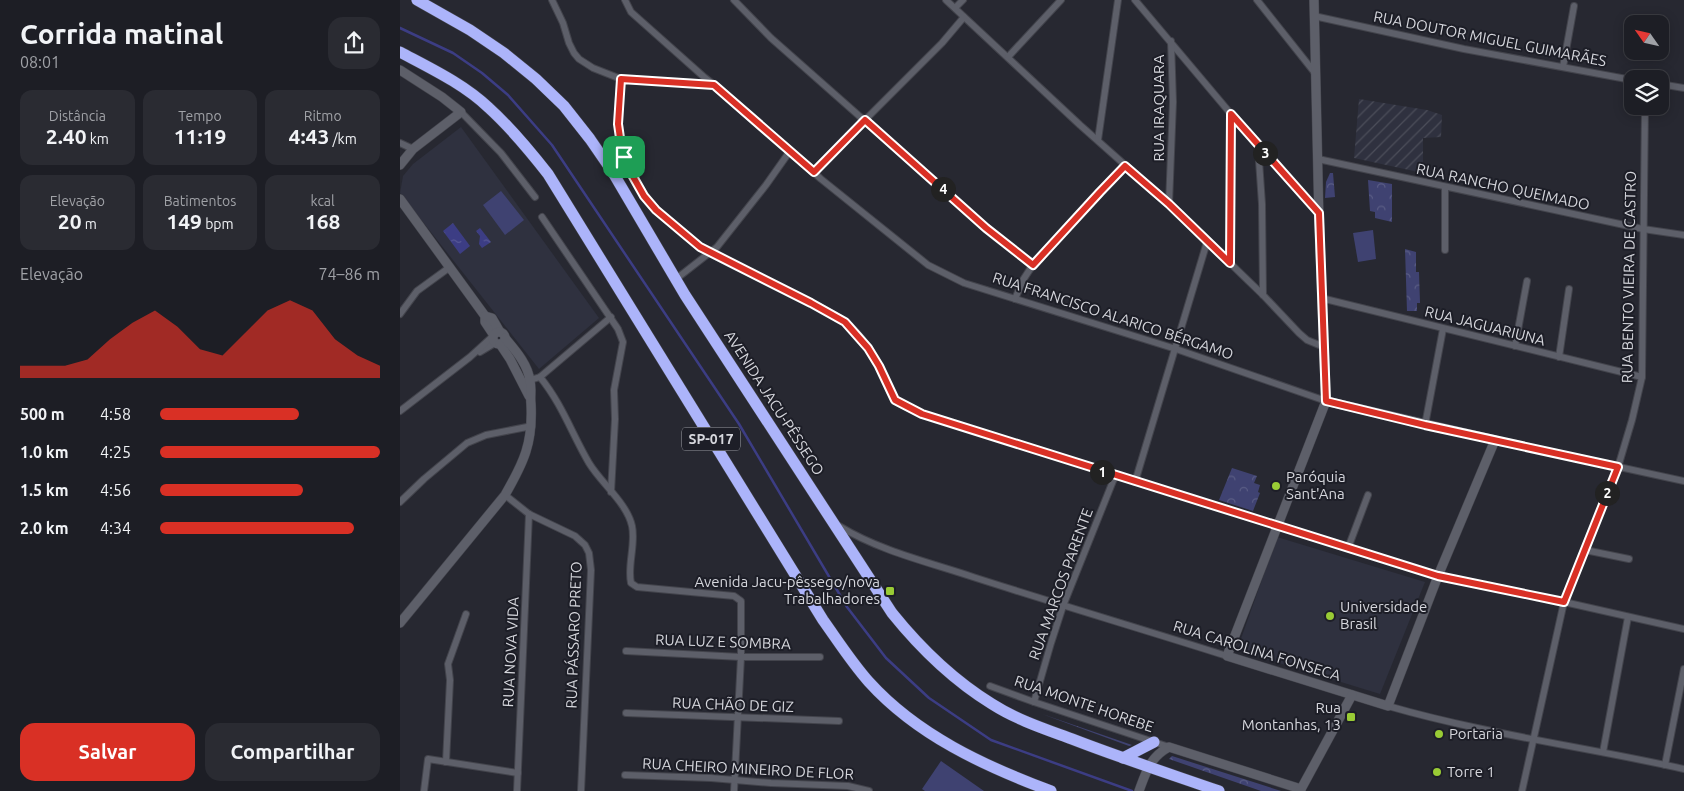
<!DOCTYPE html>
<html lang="pt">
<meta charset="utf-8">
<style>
body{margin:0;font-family:Ubuntu,sans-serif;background:#2a2b32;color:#f1f3f6;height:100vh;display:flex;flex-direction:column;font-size:19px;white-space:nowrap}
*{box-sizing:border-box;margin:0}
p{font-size:16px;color:#a0a2a7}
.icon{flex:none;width:28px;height:28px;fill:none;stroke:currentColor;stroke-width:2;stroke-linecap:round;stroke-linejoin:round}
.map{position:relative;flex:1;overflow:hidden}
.side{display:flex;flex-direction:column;background:#1d1e25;width:400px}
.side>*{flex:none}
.needle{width:32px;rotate:304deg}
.fabs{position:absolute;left:1224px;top:15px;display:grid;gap:10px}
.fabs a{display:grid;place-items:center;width:45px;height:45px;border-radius:10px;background:#1d1e25;box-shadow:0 2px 12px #0003,0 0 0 1px #3b3c42;font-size:25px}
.pin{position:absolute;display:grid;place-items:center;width:42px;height:42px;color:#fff;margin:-21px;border-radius:10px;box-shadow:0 2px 8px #0006}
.km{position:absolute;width:25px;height:25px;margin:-12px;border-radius:50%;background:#222;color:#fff;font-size:14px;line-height:25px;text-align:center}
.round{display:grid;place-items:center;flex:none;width:52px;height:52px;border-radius:15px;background:#2a2b32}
.headline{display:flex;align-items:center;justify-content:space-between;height:85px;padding:0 20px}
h1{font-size:28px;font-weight:600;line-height:38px}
.figures{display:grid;grid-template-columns:repeat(3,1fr);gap:8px;height:85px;padding:5px 20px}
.figures div{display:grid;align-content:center;border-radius:12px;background:#2a2b32;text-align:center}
.figures b{font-size:21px;font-weight:600}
.figures small{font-size:14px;font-weight:400}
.figures p{font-size:14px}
.chart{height:140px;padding:10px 20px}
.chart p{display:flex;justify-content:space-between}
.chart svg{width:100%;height:90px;margin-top:5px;fill:#d93025;opacity:.7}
.cta{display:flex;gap:10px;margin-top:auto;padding:10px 20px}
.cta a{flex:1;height:58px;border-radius:15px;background:#d93025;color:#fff;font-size:20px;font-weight:600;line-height:58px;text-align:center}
.cta a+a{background:#2a2b32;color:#f1f3f6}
ul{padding:0 20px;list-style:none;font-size:16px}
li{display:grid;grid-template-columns:80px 60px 1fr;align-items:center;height:38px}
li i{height:12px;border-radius:6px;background:#d93025}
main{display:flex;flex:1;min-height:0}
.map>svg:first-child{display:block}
.built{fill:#2f313f}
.industrial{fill:url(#industrial-furrows)}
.park{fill:url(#park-crowns)}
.pitch{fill:#3f4271}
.water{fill:url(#water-ripples)}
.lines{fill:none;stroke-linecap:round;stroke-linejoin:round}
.stream{stroke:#3c3d84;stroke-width:2.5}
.street-casing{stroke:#43444c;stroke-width:8}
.secondary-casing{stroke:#43444c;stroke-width:10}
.highway-casing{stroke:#43444c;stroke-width:12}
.street{stroke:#5d5f69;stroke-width:6}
.secondary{stroke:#5d5f69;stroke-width:9}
.highway{stroke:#acb4fa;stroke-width:11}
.route-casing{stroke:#fff;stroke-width:10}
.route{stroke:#d93025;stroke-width:6}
.poi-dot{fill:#99cb35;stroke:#1d1e27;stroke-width:2}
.labels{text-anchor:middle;stroke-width:4;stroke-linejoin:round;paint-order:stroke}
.shield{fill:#1d1e27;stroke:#9e9fa6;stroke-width:1}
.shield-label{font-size:14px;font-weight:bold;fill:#d5d6dc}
.street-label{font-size:15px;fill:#d5d6dc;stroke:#1d1e27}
.poi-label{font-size:15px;fill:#d5d6dc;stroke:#1d1e27;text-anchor:start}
</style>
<main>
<section class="side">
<div class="headline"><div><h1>Corrida matinal</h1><p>08:01</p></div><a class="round"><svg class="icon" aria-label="share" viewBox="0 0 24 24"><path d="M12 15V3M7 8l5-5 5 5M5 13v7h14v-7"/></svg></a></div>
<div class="figures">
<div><p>Distância</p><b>2.40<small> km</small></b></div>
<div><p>Tempo</p><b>11:19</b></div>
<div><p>Ritmo</p><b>4:43<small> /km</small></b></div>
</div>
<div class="figures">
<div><p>Elevação</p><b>20<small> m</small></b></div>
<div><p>Batimentos</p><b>149<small> bpm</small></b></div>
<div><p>kcal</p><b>168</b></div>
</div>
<div class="chart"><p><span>Elevação</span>74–86 m</p>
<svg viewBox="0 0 160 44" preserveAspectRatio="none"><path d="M0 44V38L10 38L20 38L30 35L40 25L50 17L60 11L70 19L80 30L90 33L100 22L110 11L120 6L130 11L140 25L150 33L160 38V44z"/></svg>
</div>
<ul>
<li><b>500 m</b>4:58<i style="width:63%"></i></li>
<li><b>1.0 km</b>4:25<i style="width:100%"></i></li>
<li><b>1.5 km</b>4:56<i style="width:65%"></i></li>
<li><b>2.0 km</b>4:34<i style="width:88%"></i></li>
</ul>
<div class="cta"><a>Salvar</a><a>Compartilhar</a></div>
</section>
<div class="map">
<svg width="1284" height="791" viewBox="0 0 1284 791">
<defs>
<pattern id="industrial-furrows" width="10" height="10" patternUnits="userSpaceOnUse" patternTransform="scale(1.25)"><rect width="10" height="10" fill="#2f313f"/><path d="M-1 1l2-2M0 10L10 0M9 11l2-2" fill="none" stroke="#4c4e5a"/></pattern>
<pattern id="park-crowns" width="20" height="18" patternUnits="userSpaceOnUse" patternTransform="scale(1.25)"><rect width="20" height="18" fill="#3f4271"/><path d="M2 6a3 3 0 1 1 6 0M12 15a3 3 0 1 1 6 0" fill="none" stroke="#5a5d85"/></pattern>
<pattern id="water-ripples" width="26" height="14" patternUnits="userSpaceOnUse" patternTransform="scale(1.25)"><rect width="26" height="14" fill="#3c3d84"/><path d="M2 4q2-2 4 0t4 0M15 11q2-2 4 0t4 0" fill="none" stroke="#575895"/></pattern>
</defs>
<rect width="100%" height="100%" fill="#272831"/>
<!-- built -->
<g class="built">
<polygon points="61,127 199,318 139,369 0,193 3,176 13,164"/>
<polygon points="877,537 1025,582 980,694 837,650"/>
</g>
<!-- industrial -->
<polygon class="industrial" points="959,99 1027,110 1042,115 1041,137 1023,138 1023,173 954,158"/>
<!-- park -->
<g class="park">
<polygon points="930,173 933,173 935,197 925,198 926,182"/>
<polygon points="968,180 992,184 992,222 975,218 975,212 970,211"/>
<polygon points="1005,249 1016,252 1016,272 1019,272 1020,303 1017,303 1017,311 1007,311"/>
<polygon points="832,468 857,476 854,483 860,485 858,492 860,493 853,511 819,500"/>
<polygon points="642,714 732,745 729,746"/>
<polygon points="772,756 881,791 861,791 769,759"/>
</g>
<!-- pitch -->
<g class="pitch">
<polygon points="101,191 124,220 105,235 83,205"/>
<polygon points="973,230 976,259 958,262 953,233"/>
<polygon points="541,761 584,791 525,791 522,789"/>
</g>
<!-- water -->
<g class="water">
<polygon points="53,223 70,246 60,254 43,231"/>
<polygon points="80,228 91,242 82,248 79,244 80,236 76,231"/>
</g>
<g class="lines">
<!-- stream -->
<polyline class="stream" points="0,28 53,53 82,73 108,95 152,145 339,424 447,607 486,658 529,698 591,740 732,791"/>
<!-- street casing -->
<g class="street-casing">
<g id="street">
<polyline points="152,0 163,23 169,43 174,53 179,59 193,68 221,79 313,85"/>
<polyline points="225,0 231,12 304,77 323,92 421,179 528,265 564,283 776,349 926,401"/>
<polyline points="334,0 371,38 586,228 633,265"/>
<polyline points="546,0 680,125 769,204 863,295 899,333 907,340 924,347"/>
<polyline points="735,0 831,114 919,213"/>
<polyline points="857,0 915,73"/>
<polyline points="555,8 563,0"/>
<polyline points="914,16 1064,49 1232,80"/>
<polyline points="608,57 661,0"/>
<polyline points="1163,67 1174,6"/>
<path d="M221,79c-2,15 -4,30 -3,45 4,53 39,93 81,122 26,18 63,32 91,46 18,9 37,18 54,29 19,14 31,37 41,58 3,6 5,16 10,21 5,5 20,11 27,14l516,162 126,26 120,27"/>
<polyline points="1260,84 1284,88"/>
<polyline points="61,112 101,153 135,197"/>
<polyline points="698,140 718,0"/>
<polyline points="0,143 13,149"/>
<polyline points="858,146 862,204 863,295"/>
<polyline points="918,159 1243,229 1284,235"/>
<polyline points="413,172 542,43 564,17"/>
<polyline points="1045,188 1045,250"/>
<polyline points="769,204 773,102 771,41"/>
<polyline points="142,217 218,329 223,342 214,390 215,419 211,492"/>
<polyline points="830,263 831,114"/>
<polyline points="276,279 317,247 366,185 390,151"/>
<polyline points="921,298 1242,377"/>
<polyline points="615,299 623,280 636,260 725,166"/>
<polyline points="0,314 17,291 50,267"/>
<polyline points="1115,346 1127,281"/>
<polyline points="80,352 95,343"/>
<polyline points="1159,357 1169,289"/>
<polyline points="140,377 211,317"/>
<path d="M127,381l13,-4c22,27 32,57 49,86 12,20 38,40 43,63 4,18 -5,40 -1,57l6,4 97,9 7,5v56l-7,134"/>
<polyline points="0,411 70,357 92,337"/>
<polyline points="1025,425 1043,329"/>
<polyline points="1095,440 1284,481"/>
<polyline points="735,482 807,242"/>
<polyline points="105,495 129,514 175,536 185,545 189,553 191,570 181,791"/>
<polyline points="0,502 24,479 67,443 86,435 132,426"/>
<path d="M439,526c41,25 89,36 134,51 84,27 169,52 254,79"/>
<polyline points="948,548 968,495"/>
<polyline points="1185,550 1229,559"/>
<polyline points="226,651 341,657 420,657"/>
<polyline points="590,686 634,702 769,747"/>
<polyline points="634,702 651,643 663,606 715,476"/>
<path d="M988,706c97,28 198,41 296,63"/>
<polyline points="226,713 439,721"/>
<polyline points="1203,752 1228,617"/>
<polyline points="46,762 50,680 48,664 66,614"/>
<polyline points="1265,765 1284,669"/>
<polyline points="225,775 311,778 371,783 448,786 469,791"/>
<polyline points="24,791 28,759 118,773"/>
<polyline points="117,791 129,514"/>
<polyline points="1122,791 1164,602 1218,467 1232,420 1242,377 1245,106"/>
</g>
</g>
<!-- secondary casing -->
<g class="secondary-casing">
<g id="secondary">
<polyline points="914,0 919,221 926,401 827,656 988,706 1038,576 1095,440 926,401"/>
<polyline points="0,70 42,97 61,112 13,149 0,165"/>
<polyline points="0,199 85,316 85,322 93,334"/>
<polyline points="85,316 92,318 100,332"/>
<circle cx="99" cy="338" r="6"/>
<polyline points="100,344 110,359 129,396"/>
<path d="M0,623l105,-128c19,-33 28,-52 26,-91 -1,-8 1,-16 -1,-23 -2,-17 -15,-31 -25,-43"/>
<path d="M739,791c7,-19 11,-34 30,-44l132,42"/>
<polyline points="900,791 952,695"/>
</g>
</g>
<!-- highway casing -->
<g class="highway-casing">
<g id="highway">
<path d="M17,0l53,30 34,23 32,26 28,27 26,33 22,32 73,124 207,318c29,36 61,67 100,91 25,16 53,25 80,35 49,19 98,35 147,52"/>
<path d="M0,52c30,16 64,32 89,56 22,20 41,43 59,66l275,446c15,21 29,43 46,62 48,53 115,84 182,109"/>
<polyline points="723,758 754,742"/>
</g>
</g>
<!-- street -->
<use href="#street" class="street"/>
<!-- secondary -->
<use href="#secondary" class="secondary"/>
<!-- highway -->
<use href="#highway" class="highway"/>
</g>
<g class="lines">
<!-- route casing -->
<g class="route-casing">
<polygon id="route" points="221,79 314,85 414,172 465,120 586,228 633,265 700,192 725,166 769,204 830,263 831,114 919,213 926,401 1025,425 1218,467 1164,602 1038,576 522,414 495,400 479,366 468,348 445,322 411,303 300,247 256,210 244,196 231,173 221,145 218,124"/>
</g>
<!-- route -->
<use href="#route" class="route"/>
</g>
<!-- markers -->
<g class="poi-dot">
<circle cx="876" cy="486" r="5"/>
<rect x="485" y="586" width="10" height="10" rx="2.5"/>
<circle cx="930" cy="616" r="5"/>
<rect x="946" y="712" width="10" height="10" rx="2.5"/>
<circle cx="1039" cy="734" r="5"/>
<circle cx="1037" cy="772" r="5"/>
</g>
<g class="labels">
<!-- shield labels -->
<rect class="shield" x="282" y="427.5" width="58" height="23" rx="4"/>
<g class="shield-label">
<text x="311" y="444">SP-017</text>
</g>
<!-- street labels -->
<g class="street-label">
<text transform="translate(1090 39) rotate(11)" y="5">RUA DOUTOR MIGUEL GUIMARÃES</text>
<text transform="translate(759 108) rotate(-90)" y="5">RUA IRAQUARA</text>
<text transform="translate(1103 187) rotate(12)" y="5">RUA RANCHO QUEIMADO</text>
<text transform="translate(1229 277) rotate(-89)" y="5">RUA BENTO VIEIRA DE CASTRO</text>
<text transform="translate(713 316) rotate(18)" y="5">RUA FRANCISCO ALARICO BÉRGAMO</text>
<text transform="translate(1085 326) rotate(14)" y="5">RUA JAGUARIUNA</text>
<text transform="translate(374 403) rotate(57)" y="5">AVENIDA JACU-PÊSSEGO</text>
<text transform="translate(661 584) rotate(-70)" y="5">RUA MARCOS PARENTE</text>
<text transform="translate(174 635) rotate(-88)" y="5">RUA PÁSSARO PRETO</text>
<text transform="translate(323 642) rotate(2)" y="5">RUA LUZ E SOMBRA</text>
<text transform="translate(857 651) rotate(17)" y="5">RUA CAROLINA FONSECA</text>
<text transform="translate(111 652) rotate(-87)" y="5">RUA NOVA VIDA</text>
<text transform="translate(684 704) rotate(19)" y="5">RUA MONTE HOREBE</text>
<text transform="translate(333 705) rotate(2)" y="5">RUA CHÃO DE GIZ</text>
<text transform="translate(348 769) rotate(3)" y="5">RUA CHEIRO MINEIRO DE FLOR</text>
</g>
<!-- poi labels -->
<g class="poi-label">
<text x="886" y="482">Paróquia<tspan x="886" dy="17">Sant'Ana</tspan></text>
<text x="480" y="587" text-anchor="end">Avenida Jacu-pêssego/nova<tspan x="480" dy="17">Trabalhadores</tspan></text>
<text x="940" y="612">Universidade<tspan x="940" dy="17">Brasil</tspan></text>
<text x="941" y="713" text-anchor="end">Rua<tspan x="941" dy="17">Montanhas, 13</tspan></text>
<text x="1049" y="739">Portaria</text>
<text x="1047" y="777">Torre 1</text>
</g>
</g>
</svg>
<div class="fabs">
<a><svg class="needle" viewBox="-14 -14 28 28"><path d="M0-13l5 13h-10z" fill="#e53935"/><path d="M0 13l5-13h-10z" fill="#a0a2a7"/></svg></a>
<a><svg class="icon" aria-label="layers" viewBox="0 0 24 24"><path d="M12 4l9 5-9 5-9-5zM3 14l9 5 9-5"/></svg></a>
</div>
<div class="pin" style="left:224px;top:157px;background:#1e9e55"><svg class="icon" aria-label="arrive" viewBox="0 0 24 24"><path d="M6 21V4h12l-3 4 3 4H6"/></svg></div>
<b class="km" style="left:702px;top:472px">1</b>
<b class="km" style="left:1207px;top:493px">2</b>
<b class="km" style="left:865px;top:153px">3</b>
<b class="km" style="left:543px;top:189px">4</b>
</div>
</main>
